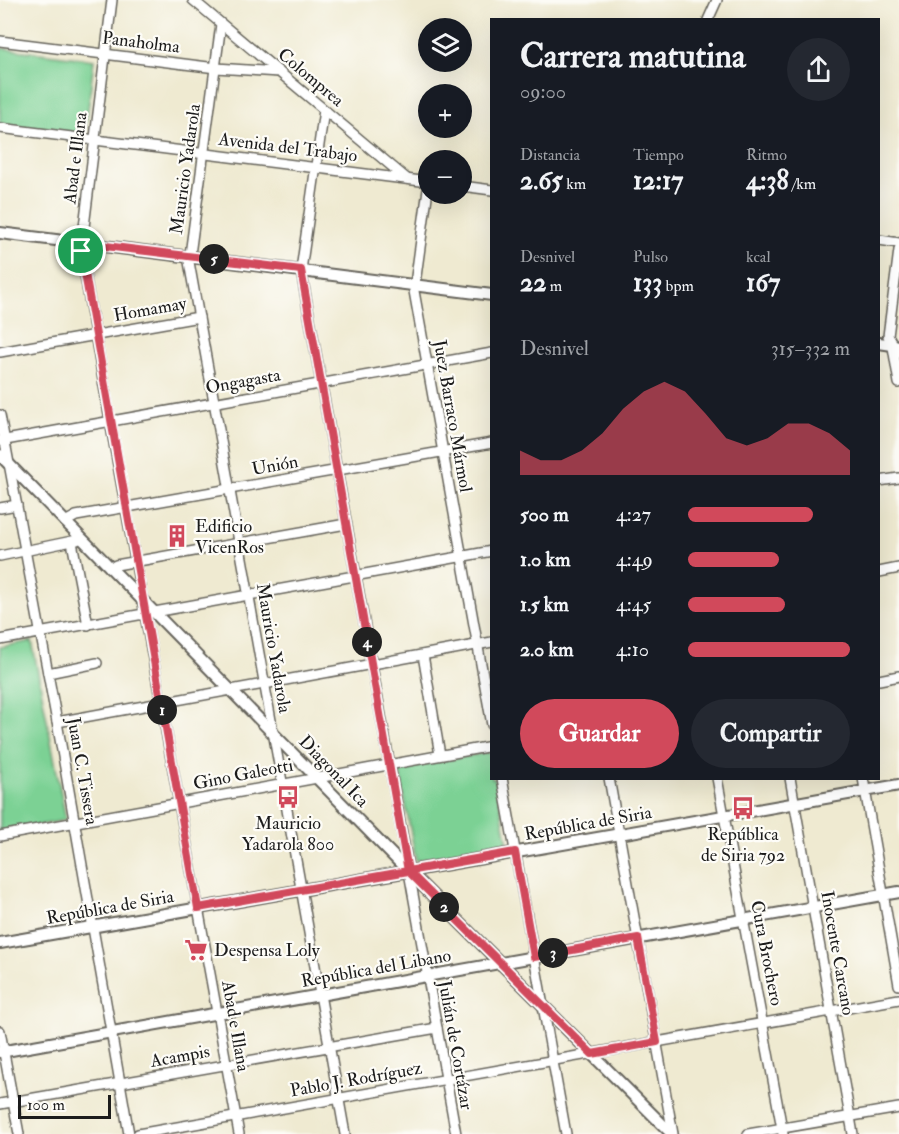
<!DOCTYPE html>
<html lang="es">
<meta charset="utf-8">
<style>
body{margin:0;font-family:"IM FELL Double Pica",serif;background:#242831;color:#f1f3f6;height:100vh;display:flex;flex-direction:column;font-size:22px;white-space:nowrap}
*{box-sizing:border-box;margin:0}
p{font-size:20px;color:#9ea1a6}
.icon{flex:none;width:33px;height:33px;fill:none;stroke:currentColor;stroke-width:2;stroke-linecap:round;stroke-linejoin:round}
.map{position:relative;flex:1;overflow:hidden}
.side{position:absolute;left:490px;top:18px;width:390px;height:762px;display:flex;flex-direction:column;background:#171b24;border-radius:0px;box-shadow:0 6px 24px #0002}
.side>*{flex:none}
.controls{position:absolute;left:418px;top:18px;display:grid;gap:12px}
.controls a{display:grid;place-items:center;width:54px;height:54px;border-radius:50%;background:#171b24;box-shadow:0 6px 24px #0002;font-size:30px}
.scale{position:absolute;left:18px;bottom:15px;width:93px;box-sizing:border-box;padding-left:6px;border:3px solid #1c1c1c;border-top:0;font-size:16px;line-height:21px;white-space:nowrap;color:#1c1c1c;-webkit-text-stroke:4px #fdfcf7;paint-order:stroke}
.pin{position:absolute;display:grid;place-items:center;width:51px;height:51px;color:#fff;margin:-26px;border:3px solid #fff;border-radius:50%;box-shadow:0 2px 6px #0007}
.km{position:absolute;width:30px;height:30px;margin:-15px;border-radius:50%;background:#222;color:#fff;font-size:16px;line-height:30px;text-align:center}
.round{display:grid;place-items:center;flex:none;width:63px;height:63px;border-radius:32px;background:#242831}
.headline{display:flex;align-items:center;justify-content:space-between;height:102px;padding:0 30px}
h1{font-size:33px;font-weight:800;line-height:45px}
.metrics{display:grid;grid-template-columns:repeat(3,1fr);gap:9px;height:102px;padding:6px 30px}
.metrics div{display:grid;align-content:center}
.metrics b{font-size:26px;font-weight:800}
.metrics small{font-size:16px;font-weight:400}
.metrics p{font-size:16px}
.chart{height:168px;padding:12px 30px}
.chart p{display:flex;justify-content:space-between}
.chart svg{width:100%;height:108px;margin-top:6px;fill:#d1495b;opacity:.7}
.cta{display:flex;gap:12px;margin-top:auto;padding:12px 30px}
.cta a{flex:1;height:69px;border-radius:36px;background:#d1495b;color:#fff;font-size:24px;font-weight:800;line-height:69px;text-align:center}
.cta a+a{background:#242831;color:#f1f3f6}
ul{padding:0 30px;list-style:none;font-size:20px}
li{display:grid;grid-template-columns:96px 72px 1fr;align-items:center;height:45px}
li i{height:15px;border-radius:8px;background:#d1495b}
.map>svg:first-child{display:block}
.green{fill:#7bd194;stroke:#4c7658;stroke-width:1.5}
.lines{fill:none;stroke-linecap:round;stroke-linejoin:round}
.minor-casing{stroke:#66645b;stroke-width:12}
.major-casing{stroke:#66645b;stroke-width:14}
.minor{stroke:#fff;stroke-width:9}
.major{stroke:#fff;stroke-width:10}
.route-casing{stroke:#fff;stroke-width:12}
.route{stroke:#d1495b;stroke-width:8}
.labels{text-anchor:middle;stroke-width:4.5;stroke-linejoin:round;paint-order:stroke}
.street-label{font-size:18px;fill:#1c1c1c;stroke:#fdfcf7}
.poi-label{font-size:18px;fill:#1c1c1c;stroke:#fdfcf7;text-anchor:start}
</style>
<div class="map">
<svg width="899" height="1134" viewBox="0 0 899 1134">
<rect width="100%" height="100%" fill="#fdfcf7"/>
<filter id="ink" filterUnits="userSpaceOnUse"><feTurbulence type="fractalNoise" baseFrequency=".0167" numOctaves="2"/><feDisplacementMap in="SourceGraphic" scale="12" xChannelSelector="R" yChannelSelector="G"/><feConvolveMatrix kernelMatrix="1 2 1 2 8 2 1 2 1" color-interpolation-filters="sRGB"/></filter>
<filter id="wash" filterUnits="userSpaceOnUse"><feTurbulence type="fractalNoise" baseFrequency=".008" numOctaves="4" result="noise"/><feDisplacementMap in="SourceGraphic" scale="24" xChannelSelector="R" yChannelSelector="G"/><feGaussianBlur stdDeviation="1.35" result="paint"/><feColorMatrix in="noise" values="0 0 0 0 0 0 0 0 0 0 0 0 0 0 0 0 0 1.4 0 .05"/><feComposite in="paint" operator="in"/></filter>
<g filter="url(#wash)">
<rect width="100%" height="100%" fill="#efead1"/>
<!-- green -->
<g class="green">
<polygon points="0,48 94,60 85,135 0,125"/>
<polygon points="32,641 66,820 0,833 0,647"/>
<polygon points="490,752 492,778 495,779 508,844 416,861 399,769"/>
</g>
</g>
<g filter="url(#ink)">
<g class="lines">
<!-- minor casing -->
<g class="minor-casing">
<g id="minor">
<polyline points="112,0 81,251 110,421 239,1134"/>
<polyline points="193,0 407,179"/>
<polyline points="708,20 717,0"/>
<polyline points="221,24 189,262 345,1134"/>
<polyline points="0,41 216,68 279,72"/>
<polyline points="324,110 301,270 456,1134"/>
<polyline points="0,128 429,182"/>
<polyline points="429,182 414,291 492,725"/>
<polyline points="462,186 492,190"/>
<polyline points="879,240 899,243"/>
<polyline points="899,250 888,336 899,353"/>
<polyline points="893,347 899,383"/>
<polyline points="0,352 199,317"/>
<polyline points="0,415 57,722 129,1134"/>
<polyline points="0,441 492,353"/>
<polyline points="879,481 899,478"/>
<polyline points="0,508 17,505"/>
<polyline points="65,522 76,516 492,443"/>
<polyline points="72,542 88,625"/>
<polyline points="0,556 77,540"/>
<polyline points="110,568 116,565 346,524"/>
<polyline points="879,572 899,568"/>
<polyline points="0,640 492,551"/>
<polyline points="423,655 440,755"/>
<polyline points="48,673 97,663"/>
<polyline points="879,680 899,676"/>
<polyline points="57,722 492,642"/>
<polyline points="502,778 566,1134"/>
<polyline points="609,778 673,1134"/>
<polyline points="717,778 783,1134"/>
<polyline points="790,778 853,1134"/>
<polyline points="863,778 899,985"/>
<polyline points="0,836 492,746"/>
<polyline points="0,1031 19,1134"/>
<polyline points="0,1104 437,1028"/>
<polyline points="138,1134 899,999"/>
<polyline points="748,1134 899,1108"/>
</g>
</g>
<!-- major casing -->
<g class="major-casing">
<g id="major">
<polyline points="0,233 492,295"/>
<polyline points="879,343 899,346"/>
<polyline points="0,455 408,871 672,1134"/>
<polyline points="0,943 899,785"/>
<polyline points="0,1052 899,892"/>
</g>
</g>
<!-- minor -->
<use href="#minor" class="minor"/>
<!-- major -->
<use href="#major" class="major"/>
</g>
</g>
<g class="lines" filter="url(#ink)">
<!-- route casing -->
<g class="route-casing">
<polyline id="route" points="81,251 198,908 408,871 592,1054 657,1042 638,938 534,957 515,852 408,871 301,270 81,243 81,251"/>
</g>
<!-- route -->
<use href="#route" class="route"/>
</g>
<!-- icons -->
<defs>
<g id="building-bare" transform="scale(1.8)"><path d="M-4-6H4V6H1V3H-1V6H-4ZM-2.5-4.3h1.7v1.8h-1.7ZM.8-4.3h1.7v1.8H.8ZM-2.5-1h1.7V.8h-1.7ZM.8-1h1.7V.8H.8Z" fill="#d1495b" stroke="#fdfcf7" stroke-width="2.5" paint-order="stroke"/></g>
<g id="bus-bare" transform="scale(1.8)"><path d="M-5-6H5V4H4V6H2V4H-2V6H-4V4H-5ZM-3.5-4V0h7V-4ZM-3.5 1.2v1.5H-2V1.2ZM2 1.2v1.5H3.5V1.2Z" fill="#d1495b" stroke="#fdfcf7" stroke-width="2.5" paint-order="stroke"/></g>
<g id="supermarket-bare" transform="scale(1.8)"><path d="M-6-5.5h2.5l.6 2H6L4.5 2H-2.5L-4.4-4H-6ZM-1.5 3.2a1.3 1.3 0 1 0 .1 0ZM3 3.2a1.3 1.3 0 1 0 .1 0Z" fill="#d1495b" stroke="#fdfcf7" stroke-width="2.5" paint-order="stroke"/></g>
</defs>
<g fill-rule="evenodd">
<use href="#building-bare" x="177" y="536"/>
<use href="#bus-bare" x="288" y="797"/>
<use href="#bus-bare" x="743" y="808"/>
<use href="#supermarket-bare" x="196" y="950"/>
</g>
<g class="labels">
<!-- street labels -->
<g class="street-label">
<text transform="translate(141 42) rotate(7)" y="6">Panaholma</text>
<text transform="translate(311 77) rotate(40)" y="6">Colomprea</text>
<text transform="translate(288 147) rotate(7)" y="6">Avenida del Trabajo</text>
<text transform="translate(75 158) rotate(-83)" y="6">Abad e Illana</text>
<text transform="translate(185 169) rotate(-82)" y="6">Mauricio Yadarola</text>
<text transform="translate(150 309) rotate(-10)" y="6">Homamay</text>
<text transform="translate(243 381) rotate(-10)" y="6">Ongagasta</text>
<text transform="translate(453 416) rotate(80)" y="6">Juez Barraco Mármol</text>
<text transform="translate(275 465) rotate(-10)" y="6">Unión</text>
<text transform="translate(274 648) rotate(80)" y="6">Mauricio Yadarola</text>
<text transform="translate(83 771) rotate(80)" y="6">Juan C. Tissera</text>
<text transform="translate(334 771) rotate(46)" y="6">Diagonal Ica</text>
<text transform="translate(243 774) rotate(-11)" y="6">Gino Galeotti</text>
<text transform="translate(588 823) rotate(-10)" y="6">República de Siria</text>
<text transform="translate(110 907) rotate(-10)" y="6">República de Siria</text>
<text transform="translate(767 953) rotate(79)" y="6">Cura Brochero</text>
<text transform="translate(838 953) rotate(80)" y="6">Inocente Carcano</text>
<text transform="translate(376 968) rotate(-10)" y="6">República del Libano</text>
<text transform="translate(236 1026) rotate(80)" y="6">Abad e Illana</text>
<text transform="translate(456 1045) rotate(80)" y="6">Julián de Cortázar</text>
<text transform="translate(180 1056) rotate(-10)" y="6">Acampis</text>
<text transform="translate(356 1079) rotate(-10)" y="6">Pablo J. Rodríguez</text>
</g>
<!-- poi labels -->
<g class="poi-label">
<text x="195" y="532">Edificio<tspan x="195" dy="21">VicenRos</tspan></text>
<text x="288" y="829" text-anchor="middle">Mauricio<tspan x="288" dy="21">Yadarola 800</tspan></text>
<text x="743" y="840" text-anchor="middle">República<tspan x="743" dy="21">de Siria 792</tspan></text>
<text x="214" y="956">Despensa Loly</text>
</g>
</g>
</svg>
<div class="controls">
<a><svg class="icon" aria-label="layers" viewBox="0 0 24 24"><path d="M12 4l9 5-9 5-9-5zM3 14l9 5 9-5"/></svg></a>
<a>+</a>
<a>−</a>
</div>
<div class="scale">100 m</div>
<div class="pin" style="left:81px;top:251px;background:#1e9e55"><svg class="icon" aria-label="arrive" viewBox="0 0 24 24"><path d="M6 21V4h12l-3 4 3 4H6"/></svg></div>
<b class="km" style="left:162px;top:710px">1</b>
<b class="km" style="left:444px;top:907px">2</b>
<b class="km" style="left:553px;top:953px">3</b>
<b class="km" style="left:367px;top:642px">4</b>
<b class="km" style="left:214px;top:259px">5</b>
<section class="side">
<div class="headline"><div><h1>Carrera matutina</h1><p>09:00</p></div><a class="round"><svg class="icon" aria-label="share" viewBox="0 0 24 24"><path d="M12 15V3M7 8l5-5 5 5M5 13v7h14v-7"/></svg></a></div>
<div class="metrics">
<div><p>Distancia</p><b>2.65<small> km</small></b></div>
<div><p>Tiempo</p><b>12:17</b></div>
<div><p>Ritmo</p><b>4:38<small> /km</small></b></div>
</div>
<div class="metrics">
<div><p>Desnivel</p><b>22<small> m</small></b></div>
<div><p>Pulso</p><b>133<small> bpm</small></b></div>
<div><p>kcal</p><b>167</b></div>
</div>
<div class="chart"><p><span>Desnivel</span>315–332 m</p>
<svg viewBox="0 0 160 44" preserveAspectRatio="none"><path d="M0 44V34L10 38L20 38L30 34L40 27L50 17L60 10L70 6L80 10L90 19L100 29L110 32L120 29L130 23L140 23L150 27L160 34V44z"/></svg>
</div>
<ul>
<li><b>500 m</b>4:27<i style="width:77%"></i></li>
<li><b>1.0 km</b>4:49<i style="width:56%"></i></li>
<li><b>1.5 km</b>4:45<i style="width:60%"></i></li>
<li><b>2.0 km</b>4:10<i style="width:100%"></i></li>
</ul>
<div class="cta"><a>Guardar</a><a>Compartir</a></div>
</section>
</div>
